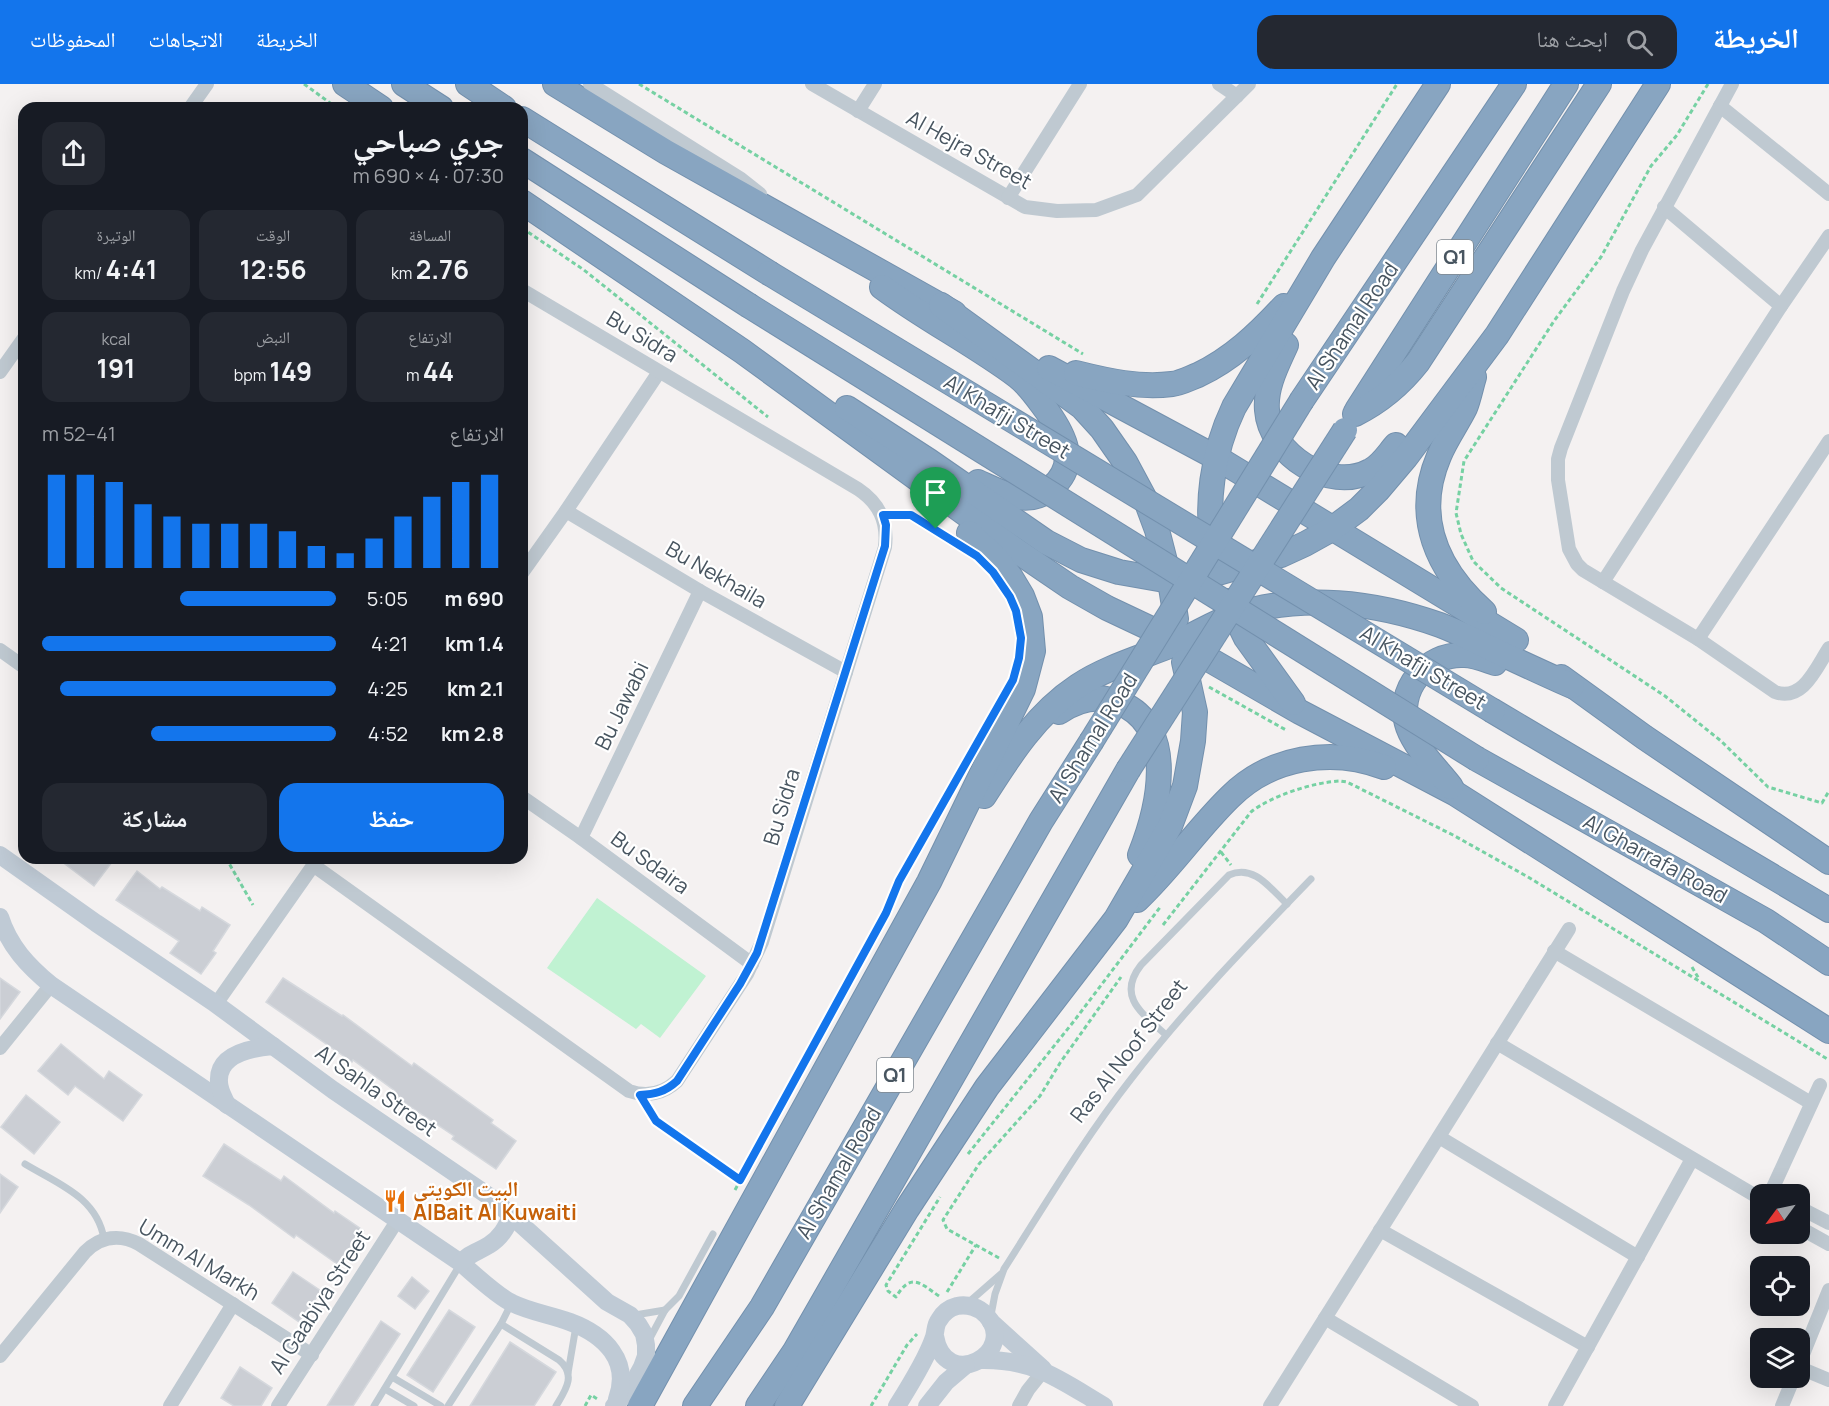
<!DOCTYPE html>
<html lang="ar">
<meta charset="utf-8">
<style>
body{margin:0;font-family:Manrope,"Noto Naskh Arabic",sans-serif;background:#242831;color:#f1f3f6;direction:rtl;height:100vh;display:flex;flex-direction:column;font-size:22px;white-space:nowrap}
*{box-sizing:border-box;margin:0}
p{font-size:20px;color:#9ea1a6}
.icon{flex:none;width:33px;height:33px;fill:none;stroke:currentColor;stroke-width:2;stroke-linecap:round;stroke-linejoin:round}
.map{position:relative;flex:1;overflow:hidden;direction:ltr}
.panel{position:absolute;left:18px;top:18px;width:510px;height:762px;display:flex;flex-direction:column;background:#171b24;border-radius:18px;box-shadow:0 6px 24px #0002;direction:rtl}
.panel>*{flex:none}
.needle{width:39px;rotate:237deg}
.tools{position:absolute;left:1750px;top:1100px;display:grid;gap:12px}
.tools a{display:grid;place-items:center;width:60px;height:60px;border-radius:12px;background:#171b24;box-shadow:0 6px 24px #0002;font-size:30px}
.pin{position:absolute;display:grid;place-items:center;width:51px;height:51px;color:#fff;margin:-62px -26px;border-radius:50% 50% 50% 0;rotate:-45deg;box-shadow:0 0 6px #0007}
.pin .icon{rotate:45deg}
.round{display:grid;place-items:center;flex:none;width:63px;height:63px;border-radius:18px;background:#242831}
.headline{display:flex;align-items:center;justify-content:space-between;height:102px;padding:0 24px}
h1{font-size:33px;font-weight:700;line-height:45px}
.stats{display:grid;grid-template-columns:repeat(3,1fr);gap:9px;height:102px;padding:6px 24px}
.stats div{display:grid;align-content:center;border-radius:15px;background:#242831;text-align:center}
.stats b{font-size:26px;font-weight:700}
.stats small{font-size:16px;font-weight:400}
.stats p{font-size:16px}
.chart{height:168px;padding:12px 24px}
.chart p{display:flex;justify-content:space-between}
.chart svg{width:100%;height:108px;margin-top:6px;stroke:#1375ec;stroke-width:6}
.button{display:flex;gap:12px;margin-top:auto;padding:12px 24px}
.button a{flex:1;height:69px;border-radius:18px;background:#1375ec;color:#fff;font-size:24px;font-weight:700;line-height:69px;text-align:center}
.button a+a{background:#242831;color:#f1f3f6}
ul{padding:0 24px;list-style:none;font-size:20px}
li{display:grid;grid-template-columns:96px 72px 1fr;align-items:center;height:45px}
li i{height:15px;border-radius:8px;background:#1375ec}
header{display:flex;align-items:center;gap:36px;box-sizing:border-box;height:84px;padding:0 30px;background:#1375ec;color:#fff}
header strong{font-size:28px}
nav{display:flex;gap:33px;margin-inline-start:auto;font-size:21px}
.search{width:420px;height:54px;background:#242831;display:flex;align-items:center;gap:15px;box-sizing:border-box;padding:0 21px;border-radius:18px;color:#9ea1a6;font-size:22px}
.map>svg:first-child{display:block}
.green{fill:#c0f2d2}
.building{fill:#cbced4;stroke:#d5d8dd;stroke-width:1.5}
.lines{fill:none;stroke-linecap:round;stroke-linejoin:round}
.highway-casing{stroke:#7390ad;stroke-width:26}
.path{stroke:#76d1a3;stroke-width:3;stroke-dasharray:4.5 3;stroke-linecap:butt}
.lane{stroke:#bfc9d1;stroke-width:7}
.street{stroke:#bfc9d1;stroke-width:14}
.secondary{stroke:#bfcad5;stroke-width:18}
.highway{stroke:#88a5c1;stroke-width:24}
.highway-bridge-casing{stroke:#7390ad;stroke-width:26;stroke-linecap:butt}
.highway-bridge{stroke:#88a5c1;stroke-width:24}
.route-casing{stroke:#fff;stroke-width:12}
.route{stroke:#1375ec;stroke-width:8}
.labels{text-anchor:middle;stroke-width:4.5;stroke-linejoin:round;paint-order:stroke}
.shield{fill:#fff;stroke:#7f8890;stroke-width:1.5}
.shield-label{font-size:20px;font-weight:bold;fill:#485560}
.street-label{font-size:21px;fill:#485560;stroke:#fff}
.food-label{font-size:21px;font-weight:bold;fill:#c56008;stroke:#fff;text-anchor:start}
</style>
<header>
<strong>الخريطة</strong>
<div class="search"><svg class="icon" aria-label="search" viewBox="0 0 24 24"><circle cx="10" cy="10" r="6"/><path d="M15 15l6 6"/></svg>ابحث هنا</div>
<nav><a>الخريطة</a><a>الاتجاهات</a><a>المحفوظات</a></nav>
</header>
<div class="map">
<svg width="1829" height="1322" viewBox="0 0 1829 1322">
<rect width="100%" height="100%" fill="#f4f1f1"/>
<!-- green -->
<polygon class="green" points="597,814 706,892 660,954 641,940 636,945 547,884"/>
<!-- building -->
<g class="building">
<polygon points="57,774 115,774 94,802"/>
<polygon points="137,787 160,805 162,803 200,827 202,823 230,841 213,867 216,869 201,890 170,869 179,857 116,816"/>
<polygon points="0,894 20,908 0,935"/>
<polygon points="283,894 342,932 343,931 412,982 414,979 493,1036 491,1039 516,1057 496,1085 452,1055 454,1052 393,1011 395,1007 353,976 352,978 266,918"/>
<polygon points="61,960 104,995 109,987 142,1011 123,1037 75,1002 68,1011 38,987"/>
<polygon points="26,1011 60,1038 34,1070 1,1043"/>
<polygon points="224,1060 281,1097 284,1092 334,1129 335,1127 364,1147 340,1182 296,1151 294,1154 249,1121 203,1092"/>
<polygon points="0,1090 18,1103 0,1129"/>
<polygon points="293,1188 321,1207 299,1238 272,1219"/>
<polygon points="412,1193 429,1207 415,1225 398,1212"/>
<polygon points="449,1226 475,1243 433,1308 407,1291"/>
<polygon points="381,1237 400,1250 353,1322 327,1322"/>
<polygon points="510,1258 556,1288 534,1322 470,1322"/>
<polygon points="240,1283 272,1304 261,1322 234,1322 221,1314"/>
</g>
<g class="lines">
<!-- highway casing -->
<g class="highway-casing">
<g id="highway">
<polyline points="345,0 381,24"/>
<polyline points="404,0 441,24"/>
<polyline points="468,0 504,24"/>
<polyline points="555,0 666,68 954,229"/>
<polyline points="522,35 769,189"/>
<polyline points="522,76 748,221"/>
<polyline points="522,118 742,267 1014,465 1070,503 1107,524 1179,558 1300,628 1456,710 1829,947"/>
<path d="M882,203c43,32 92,57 135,89 12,9 21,23 30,35 17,24 33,53 4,77 -23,20 -49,5 -73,-6"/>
<polyline points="941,221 1082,323 1102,345 1125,378 1147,419 1157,446 1170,497 1176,535"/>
<path d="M1286,261c-9,20 -21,42 -19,65 3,44 62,83 103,61 11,-5 18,-17 26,-26"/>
<polyline points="1049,284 1217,374 1516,556"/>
<path d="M1076,289c32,8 63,15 96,11 9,-1 18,-6 26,-9 34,-16 60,-41 86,-69"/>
<path d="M1474,293c-3,10 -5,21 -9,31 -8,16 -19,31 -26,48 -26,61 -2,114 45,156"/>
<polyline points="1302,316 1514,0"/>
<polyline points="847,324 929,377 1046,458 1081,476 1119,488 1170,497 1218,489 1281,471 1305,460 1332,445 1359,425 1378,406 1406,373 1497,251 1658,0"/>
<polyline points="1357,326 1566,0"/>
<path d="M1355,330c26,-13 45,-29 63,-52l181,-278"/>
<path d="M1214,472c-9,-50 -2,-103 20,-149l89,-149 115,-174"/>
<polyline points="1228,517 1246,554 1293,619"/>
<polyline points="1561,593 1644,653 1829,778"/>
<polyline points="1493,627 1829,826"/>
<path d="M1059,628c19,-13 40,-18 61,-9 59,24 38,107 20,152"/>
<polyline points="1477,675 1766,837 1829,879"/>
<path d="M1451,703c-14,-18 -35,-38 -43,-60 -13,-37 19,-74 56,-72 10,0 22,5 31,8"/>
<path d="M984,712c26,-41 53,-83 94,-110 27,-18 61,-28 91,-40 23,-9 43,-23 66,-31 67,-22 140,-13 205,10 16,6 31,14 46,21 28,14 57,27 86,40"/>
<path d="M1137,816c34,-32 60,-71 93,-103 40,-40 101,-50 154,-30"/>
<polyline points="640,1322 929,798 1023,605 1033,567 1030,533 1022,512 1010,492 996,474 969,449"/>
<polyline points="695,1322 762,1223 1041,737 1091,658"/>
<polyline points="758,1322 795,1267 1128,686"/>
<polyline points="787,1322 907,1125 987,1003 1116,835 1170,742 1185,702 1193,657 1195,628 1184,578"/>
</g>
</g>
<!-- path -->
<g class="path">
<polyline points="304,0 337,24"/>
<polyline points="639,0 1083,270"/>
<polyline points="1708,0 1677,51 1651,82 1601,173 1554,237 1464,377 1456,429 1461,450 1473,477 1501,504 1665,612 1721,657 1768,703 1822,719 1829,707"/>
<polyline points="522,144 584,186 768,333"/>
<polyline points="1257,220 1397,0"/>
<polyline points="896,431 911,431 952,456"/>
<polyline points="1209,603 1286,646"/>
<polyline points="1221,768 1231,781"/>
<polyline points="226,774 253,821"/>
<path d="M1163,841l88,-113c20,-16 63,-30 89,-31l7,1 106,53 75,42 301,183"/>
<polyline points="1692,883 1699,895"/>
<polyline points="647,1022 656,1037 740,1096"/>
<polyline points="968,1070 1074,937 1161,822"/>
<polyline points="735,1106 886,829 899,797 954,698"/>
<polyline points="999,1174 947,1145 943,1136 979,1080 1040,1012 1060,979 1121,893"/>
<polyline points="947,1208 976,1161"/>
<path d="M939,1212c-19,-13 -28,-24 -43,1l-8,-6 -2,-6 54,-88"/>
<polyline points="585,1322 591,1311 599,1316"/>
<polyline points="871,1322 907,1261 917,1250"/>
</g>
<!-- lane -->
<g class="lane">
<path d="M1166,951c-23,-21 -50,-38 -25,-70l88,-90c25,-11 41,13 58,29"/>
<path d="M25,1080c33,20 72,33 79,75"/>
<polyline points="969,1218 1001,1190"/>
<polyline points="635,1231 665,1226"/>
<path d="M991,1231l4,-21 9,-25c41,-64 80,-130 127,-190 55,-71 118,-136 180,-200"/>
<path d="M501,1240l58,36c18,15 6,31 -3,46"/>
<polyline points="649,1256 665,1226 679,1212 713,1150"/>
<polyline points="568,1289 576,1242"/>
<polyline points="392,1293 441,1322"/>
<polyline points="385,1305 414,1322"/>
<polyline points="374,1322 461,1179"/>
<polyline points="448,1322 501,1240 511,1220"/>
</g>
<!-- street -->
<g class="street">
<polyline points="590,0 741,95 760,110"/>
<polyline points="812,0 1025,123 1057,127 1096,126 1137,111 1249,0"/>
<polyline points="1219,0 1237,12"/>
<path d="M1732,0l-90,166 -19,41 -62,157 -3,11v21l11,69 8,15 6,6 115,69 77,53c28,10 41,-24 54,-44"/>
<polyline points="1720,22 1829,110"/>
<polyline points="190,24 207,0"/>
<polyline points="858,27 875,0"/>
<polyline points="1008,114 1080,0"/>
<polyline points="1664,123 1781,222"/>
<polyline points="0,288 24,254"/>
<polyline points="566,427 700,507 846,588"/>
<polyline points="522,489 566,427 659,288"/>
<polyline points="1603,498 1781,222 1829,152"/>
<polyline points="1698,555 1829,357"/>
<polyline points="0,566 24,583"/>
<polyline points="522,713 581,754 752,880"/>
<polyline points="581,754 700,507"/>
<path d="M313,781l316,226c17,6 34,3 48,-10l70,-107 15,-32 123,-395c3,-26 -6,-44 -27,-58l-336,-199"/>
<polyline points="1554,867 1811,1019"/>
<polyline points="216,920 317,776"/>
<polyline points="1497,959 1761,1115"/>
<polyline points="0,964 51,901"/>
<polyline points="1439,1053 1638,1173"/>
<polyline points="1770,1110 1820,1001"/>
<polyline points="1800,1124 1829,1139"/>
<polyline points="1800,1144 1829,1160"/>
<polyline points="1380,1146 1588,1263"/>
<polyline points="1325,1234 1472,1322"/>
<path d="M0,1272l85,-104c16,-16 35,-18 54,-8l173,111"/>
<polyline points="1800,1278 1829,1206"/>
<polyline points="1800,1284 1829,1296"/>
<polyline points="170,1322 233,1220"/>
<polyline points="278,1322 397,1137"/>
<polyline points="1019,1322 1028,1306 1044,1286"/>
<polyline points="1270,1322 1569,845"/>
<polyline points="1555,1322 1692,1075"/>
<polyline points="1782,1322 1794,1293"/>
</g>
<!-- secondary -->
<g class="secondary">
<polyline points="0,771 96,839 213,918 333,1006 493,1115 607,1218 630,1231 638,1240 644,1250 646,1261 646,1272 642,1283 630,1305 614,1322"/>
<path d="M0,833c9,29 28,49 51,68l410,278c14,12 36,33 51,40 18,9 40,12 58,19 35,13 61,39 47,77"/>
<path d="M227,1021c-3,-7 -8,-15 -8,-23 -2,-28 32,-34 54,-36"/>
<path d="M461,1179c8,-10 17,-11 28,-18 12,-7 18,-18 23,-31"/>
<polyline points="991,1238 1043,1285"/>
<path d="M981,1276c54,-1 79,20 123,46"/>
<path d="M897,1322c12,-19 30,-48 37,-69 2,-6 1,-12 5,-17 4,-7 10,-12 18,-14 10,-2 22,1 29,9 34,37 -41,79 -51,21"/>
<polyline points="927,1322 946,1298 966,1281"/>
</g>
<!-- highway -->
<use href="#highway" class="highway"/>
<!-- highway-bridge casing -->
<g class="highway-bridge-casing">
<g id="highway-bridge">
<polyline points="769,189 1493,627"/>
<polyline points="748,221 1477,675"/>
<polyline points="1091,658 1302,316"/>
<polyline points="1128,686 1345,346"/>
</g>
</g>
<!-- highway-bridge -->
<use href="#highway-bridge" class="highway-bridge"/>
</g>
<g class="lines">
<!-- route casing -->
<g class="route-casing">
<path id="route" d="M883,431h28l66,41 16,16 17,25 6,14 5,27 -2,20 -6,22 -114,201 -13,32 -146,267 -84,-59 -16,-26c15,-1 25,-3 37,-14l63,-97 17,-31 128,-407 1,-21z"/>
</g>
<!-- route -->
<use href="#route" class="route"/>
</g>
<!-- icons -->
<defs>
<g id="restaurant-bare" transform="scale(1.8)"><path d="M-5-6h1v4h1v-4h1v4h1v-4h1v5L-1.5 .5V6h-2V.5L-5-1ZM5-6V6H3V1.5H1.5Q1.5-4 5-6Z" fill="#e8710a" stroke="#fff" stroke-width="2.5" paint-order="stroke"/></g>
</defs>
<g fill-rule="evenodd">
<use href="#restaurant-bare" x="395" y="1117"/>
</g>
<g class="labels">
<!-- shield labels -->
<g class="shield">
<rect x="1437" y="156" width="36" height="34" rx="4.5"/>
<rect x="877" y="974" width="36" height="34" rx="4.5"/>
</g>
<g class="shield-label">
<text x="1455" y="180">Q1</text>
<text x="895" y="998">Q1</text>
</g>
<!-- street labels -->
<g class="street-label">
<text transform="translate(969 66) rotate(29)" y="7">Al Hejra Street</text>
<text transform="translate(1352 242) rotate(-56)" y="7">Al Shamal Road</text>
<text transform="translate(642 253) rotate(31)" y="7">Bu Sidra</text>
<text transform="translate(1007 333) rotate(31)" y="7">Al Khafji Street</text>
<text transform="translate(716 491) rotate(30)" y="7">Bu Nekhaila</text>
<text transform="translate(1423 584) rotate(31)" y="7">Al Khafji Street</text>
<text transform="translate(622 622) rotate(-64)" y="7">Bu Jawabi</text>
<text transform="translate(1093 654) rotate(-58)" y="7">Al Shamal Road</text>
<text transform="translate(782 723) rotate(-73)" y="7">Bu Sidra</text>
<text transform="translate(1655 775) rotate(29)" y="7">Al Gharrafa Road</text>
<text transform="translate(650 779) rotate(36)" y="7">Bu Sdaira</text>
<text transform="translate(1129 967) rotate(-52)" y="7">Ras Al Noof Street</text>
<text transform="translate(376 1007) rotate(35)" y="7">Al Sahla Street</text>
<text transform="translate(839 1089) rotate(-60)" y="7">Al Shamal Road</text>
<text transform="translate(199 1176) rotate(31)" y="7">Umm Al Markh</text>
<text transform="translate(320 1218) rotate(-57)" y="7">Al Gaabiya Street</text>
</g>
<!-- food labels -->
<g class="food-label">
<text x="413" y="1112">البيت الكويتي<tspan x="413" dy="24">AlBait Al Kuwaiti</tspan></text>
</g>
</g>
</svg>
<div class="tools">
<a><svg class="needle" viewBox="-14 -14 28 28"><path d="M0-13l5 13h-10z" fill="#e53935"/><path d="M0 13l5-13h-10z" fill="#9ea1a6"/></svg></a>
<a><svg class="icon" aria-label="locate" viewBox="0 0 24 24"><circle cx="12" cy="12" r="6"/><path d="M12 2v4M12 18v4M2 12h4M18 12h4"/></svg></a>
<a><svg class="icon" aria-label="layers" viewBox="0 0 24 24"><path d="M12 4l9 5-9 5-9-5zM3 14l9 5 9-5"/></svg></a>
</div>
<div class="pin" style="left:936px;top:445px;background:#1e9e55"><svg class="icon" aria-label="arrive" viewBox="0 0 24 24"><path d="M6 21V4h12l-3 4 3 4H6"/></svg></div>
<section class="panel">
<div class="headline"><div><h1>جري صباحي</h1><p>07:30 · 4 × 690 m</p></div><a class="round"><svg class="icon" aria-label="share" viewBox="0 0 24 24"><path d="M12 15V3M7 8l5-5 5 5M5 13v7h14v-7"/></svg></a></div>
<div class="stats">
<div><p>المسافة</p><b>2.76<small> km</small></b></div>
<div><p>الوقت</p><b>12:56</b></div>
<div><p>الوتيرة</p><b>4:41<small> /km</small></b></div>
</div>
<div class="stats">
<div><p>الارتفاع</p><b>44<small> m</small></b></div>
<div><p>النبض</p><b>149<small> bpm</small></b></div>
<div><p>kcal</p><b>191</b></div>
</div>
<div class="chart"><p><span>الارتفاع</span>41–52 m</p>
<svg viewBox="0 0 160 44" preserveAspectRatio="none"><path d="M5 44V6M15 44V6M25 44V9M35 44V18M45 44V23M55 44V26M65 44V26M75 44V26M85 44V29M95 44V35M105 44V38M115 44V32M125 44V23M135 44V15M145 44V9M155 44V6"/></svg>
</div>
<ul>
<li><b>690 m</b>5:05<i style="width:53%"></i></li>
<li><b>1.4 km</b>4:21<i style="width:100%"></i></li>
<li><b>2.1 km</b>4:25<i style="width:94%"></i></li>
<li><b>2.8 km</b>4:52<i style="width:63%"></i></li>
</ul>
<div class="button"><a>حفظ</a><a>مشاركة</a></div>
</section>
</div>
